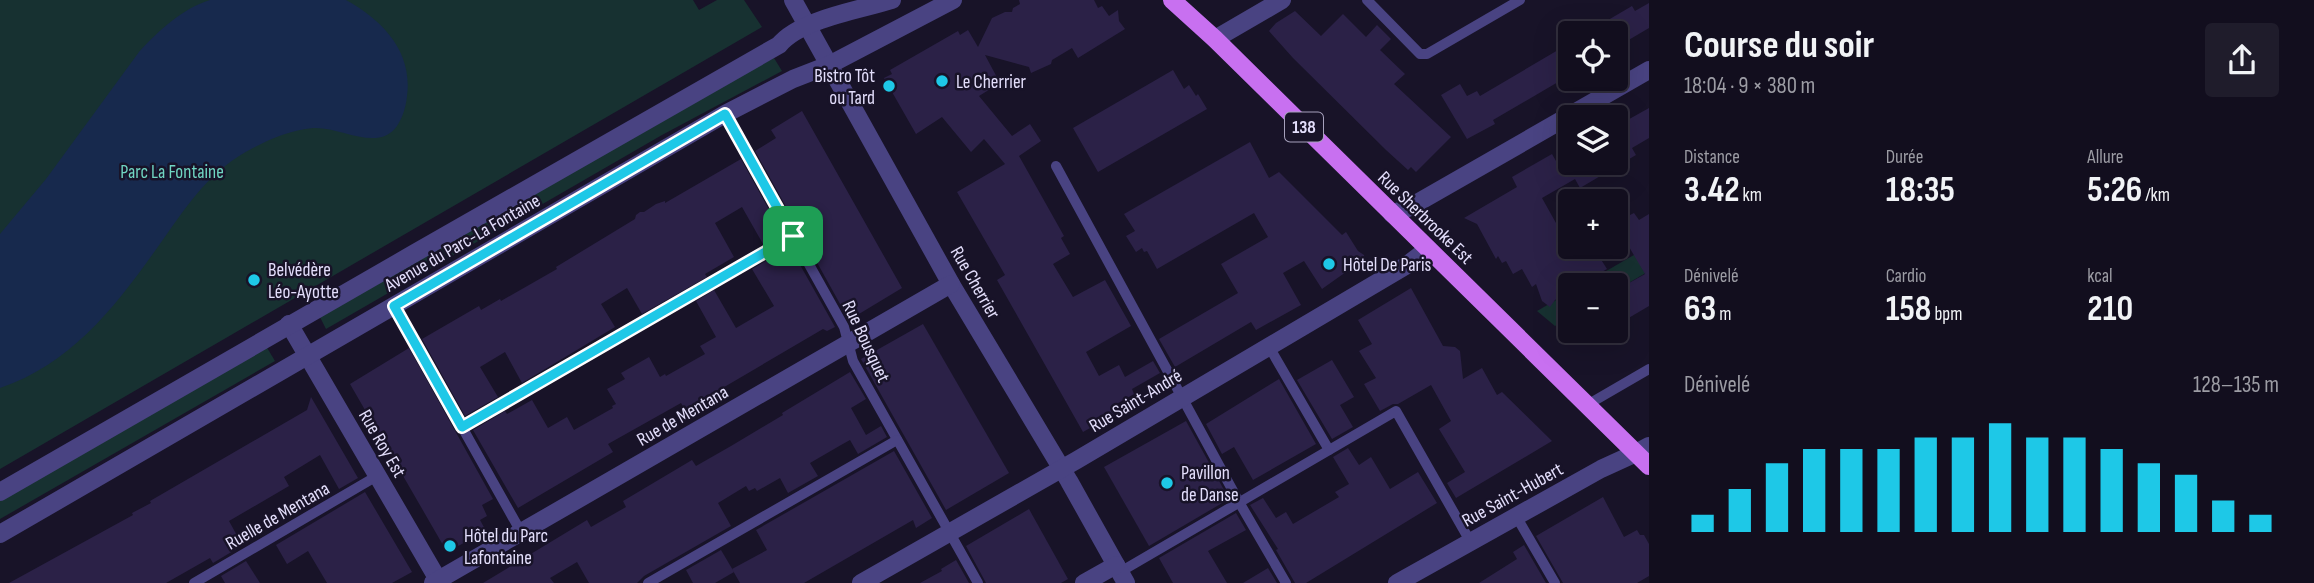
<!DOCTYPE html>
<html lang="fr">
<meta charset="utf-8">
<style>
body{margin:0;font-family:"Sofia Sans Condensed",sans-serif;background:#1f1c2b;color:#f1f3f6;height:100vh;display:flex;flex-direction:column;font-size:26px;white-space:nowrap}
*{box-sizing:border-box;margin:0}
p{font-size:23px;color:#9c9ca4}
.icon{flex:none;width:38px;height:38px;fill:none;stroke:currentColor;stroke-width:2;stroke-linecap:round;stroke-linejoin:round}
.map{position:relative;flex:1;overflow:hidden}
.side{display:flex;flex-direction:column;background:#120e1e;width:665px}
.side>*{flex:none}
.tools{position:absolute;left:1558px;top:21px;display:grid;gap:14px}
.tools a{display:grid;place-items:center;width:70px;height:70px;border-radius:7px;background:#120e1e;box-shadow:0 7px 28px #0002,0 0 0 2px #312e3c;font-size:35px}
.pin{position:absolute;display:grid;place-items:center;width:60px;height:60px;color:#fff;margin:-30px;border-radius:14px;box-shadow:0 4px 10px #0006}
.round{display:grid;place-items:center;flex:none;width:74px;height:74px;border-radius:7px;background:#1f1c2b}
.overview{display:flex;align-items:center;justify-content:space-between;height:119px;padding:0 35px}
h1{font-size:38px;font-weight:700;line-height:52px}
.metrics{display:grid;grid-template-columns:repeat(3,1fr);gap:10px;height:119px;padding:7px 35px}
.metrics div{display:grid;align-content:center}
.metrics b{font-size:35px;font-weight:700}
.metrics small{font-size:19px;font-weight:400}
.metrics p{font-size:19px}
.chart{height:196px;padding:14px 35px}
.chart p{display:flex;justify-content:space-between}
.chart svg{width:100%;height:126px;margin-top:7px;stroke:#1ec8e7;stroke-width:6}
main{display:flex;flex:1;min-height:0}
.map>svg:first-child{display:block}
.green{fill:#173131}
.water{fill:#17294d}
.building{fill:#2b2147}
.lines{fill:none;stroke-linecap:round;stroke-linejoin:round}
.service{stroke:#494382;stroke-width:10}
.minor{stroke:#494382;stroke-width:18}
.tertiary{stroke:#494382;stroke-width:18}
.primary{stroke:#c870f0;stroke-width:18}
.route-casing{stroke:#fff;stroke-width:14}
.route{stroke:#1ec8e7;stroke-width:9}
.poi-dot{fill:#1ec8e7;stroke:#181328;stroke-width:2.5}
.labels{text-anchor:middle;stroke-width:5;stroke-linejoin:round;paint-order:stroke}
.shield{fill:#181328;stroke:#a6a1bc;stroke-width:2}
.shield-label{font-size:18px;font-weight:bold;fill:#e3defb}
.poi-label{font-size:19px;fill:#e3defb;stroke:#181328;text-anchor:start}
.park-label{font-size:19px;fill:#70d5c2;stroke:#181328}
.street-label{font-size:19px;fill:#e3defb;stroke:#181328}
</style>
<main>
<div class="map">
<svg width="1649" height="583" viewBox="0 0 1649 583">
<rect width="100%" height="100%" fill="#181328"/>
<!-- green -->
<g class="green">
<polygon points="0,0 693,0 699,10 717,0 744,0 762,27 0,469"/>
<polygon points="774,58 782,71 662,135 326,329 320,317 718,88"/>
<polygon points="1646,248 1649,271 1615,291 1615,285 1582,285"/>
<polygon points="1570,292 1570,317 1555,326 1537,311"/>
<polygon points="266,346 275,361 0,519 0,501"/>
</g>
<!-- water -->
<path class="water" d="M210,0h136c36,20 67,51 61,96 -1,10 -4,21 -10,30 -19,27 -57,0 -84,2 -21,2 -41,10 -60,20 -43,22 -64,55 -91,93 -43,61 -88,122 -162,147v-154l46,-55 93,-127c19,-21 44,-44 71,-52z"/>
<!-- building -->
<g class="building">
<polygon points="1019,0 1094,0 1098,8 1102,6 1109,16 1118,10 1119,21 1125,29 1078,58 1072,48 1052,60 1051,64 1031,73 1029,67 985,55 1000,83 979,96 1012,136 1030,124 1041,141 1019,156 1064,236 1061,238 1070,254 1053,264 1073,297 1105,280 1131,326 1086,352 1099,376 1119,365 1125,377 1153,361 1160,373 1132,389 1134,394 1113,406 1117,413 1083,432 997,280 1005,275 957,192 1005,164 984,139 971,152 942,117 916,134 884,78 892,74 890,70 958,31 960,35 968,30 978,47 992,18 1005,12 1012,12 1013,8 1020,4"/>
<polygon points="1649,3 1649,28 1615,48 1615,33 1586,33 1632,6 1635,11"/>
<polygon points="1295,11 1321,36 1343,14 1366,37 1377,25 1391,39 1380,50 1405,74 1394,84 1451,137 1416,172 1411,167 1408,170 1386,150 1293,58 1269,31 1276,23"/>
<polygon points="1570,43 1570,75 1493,120 1495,124 1467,139 1441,95 1460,84 1467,96 1477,91 1480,96"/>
<polygon points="1173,70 1184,89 1189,85 1196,96 1198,94 1207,109 1098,172 1073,128"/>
<polygon points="1649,108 1649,138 1632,148 1636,155 1580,188 1575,179 1542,198 1556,223 1559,221 1570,241 1570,247 1593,247 1607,269 1579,285 1570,285 1570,291 1555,300 1550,307 1542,301 1536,284 1532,287 1522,269 1513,274 1506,261 1502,263 1498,256 1496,259 1477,224 1464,218 1517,187 1512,177 1552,154 1556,161 1570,153 1570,163 1615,163 1615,127"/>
<polygon points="802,111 902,288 849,320 755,151 776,138 771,130"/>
<polygon points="1250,142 1269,178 1279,172 1342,235 1346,232 1358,251 1364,255 1365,261 1362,267 1353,267 1322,289 1304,261 1283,273 1301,305 1256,330 1251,322 1175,367 1159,339 1238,293 1221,264 1268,237 1254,213 1157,269 1147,251 1144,252 1142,248 1136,252 1126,236 1135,231 1124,214"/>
<polygon points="741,159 782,233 763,244 742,207 715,223 734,257 705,274 707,277 642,314 627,288 601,304 615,327 522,383 505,352 480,367 498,397 465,416 422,339 479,306 481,310 500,299 501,301 557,269 556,267 635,219 636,215 640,212 644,212 656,204 665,201 665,203"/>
<polygon points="1615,193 1628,216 1634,213 1639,220 1649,214 1649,306 1615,326 1615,291 1645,274 1615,223"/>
<polygon points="790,247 835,327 827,331 823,329 685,410 681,403 608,444 613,452 518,508 473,430 505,411 507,414 532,400 548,428 567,417 574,430 613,408 612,406 616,404 607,389 625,379 621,373 649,357 660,377 665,374 666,376 705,354 700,346 716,337 696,301 714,290 736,328 774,306 752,269"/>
<polygon points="1411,288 1443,346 1455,347 1460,351 1463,379 1482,368 1497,395 1502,392 1552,441 1456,498 1447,483 1465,472 1439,429 1451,421 1431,385 1398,404 1393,404 1380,411 1364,384 1376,378 1359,351 1372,344 1358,320"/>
<polygon points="923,324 1009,473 946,510 861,359"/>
<polygon points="409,348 493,499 482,505 487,516 480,520 486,531 447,552 350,384"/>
<polygon points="1332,360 1354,397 1340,405 1353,427 1332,439 1297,380"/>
<polygon points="850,372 866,399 851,408 866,435 881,426 887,437 858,454 850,440 841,445 810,463 818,476 788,493 780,478 757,491 755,488 749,491 746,486 718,503 731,526 644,576 637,583 589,583 577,562 550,578 554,583 483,583 587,520 591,527 626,507 623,501 692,460 696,466 731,446 783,415 782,413"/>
<polygon points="1279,379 1316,444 1253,480 1234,447 1222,454 1206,424"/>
<polygon points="311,397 358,478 339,489 320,455 284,477 289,486 229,521 240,541 236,544 238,548 213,563 210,558 166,583 9,583 133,515 132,513 151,503 150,501 307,410"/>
<polygon points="1186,421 1229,499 1149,546 1104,467"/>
<polygon points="1348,448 1359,465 1371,457 1390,489 1418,472 1437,503 1306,583 1295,583 1276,550 1278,549 1250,505 1263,498 1276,518 1286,512 1293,524 1339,497 1335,492 1349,484 1333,457"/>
<polygon points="894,451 932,518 916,528 913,520 804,583 740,583 732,569 767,550 756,530"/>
<polygon points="365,492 412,572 392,583 327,583 308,551 287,564 276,545"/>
<polygon points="1603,497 1624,537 1637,530 1640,535 1644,535 1649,544 1649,576 1637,583 1563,583 1536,536"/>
<polygon points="1029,509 1068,579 1061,583 986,583 966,546"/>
<polygon points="1236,513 1246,530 1208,551 1227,583 1173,583 1159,558"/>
<polygon points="1524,545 1546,583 1479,583 1517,559 1513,552"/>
<polygon points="721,550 734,572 715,583 693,583 686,570"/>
<polygon points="956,560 969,583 920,583 942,571 941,569"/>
<polygon points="246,561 260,583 225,583 221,576"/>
<polygon points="1268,568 1277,583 1243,583"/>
</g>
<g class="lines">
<!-- service -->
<g class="service">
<polyline points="1367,0 1420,54 1427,54 1520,0"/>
<polyline points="725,114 844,327 853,361 978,583"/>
<polyline points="1056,166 1239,502 1286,583"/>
<polyline points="394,306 521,532"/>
<polyline points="1268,345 1329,450"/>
<polyline points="1587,405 1649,369"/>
<polyline points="462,427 793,236"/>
<polyline points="1516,516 1555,583"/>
<polyline points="1120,572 1396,411 1470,541"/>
<polyline points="194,583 377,476"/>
<polyline points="648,583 897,440"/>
</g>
<!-- minor -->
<g class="minor">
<polyline points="793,0 951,284 1069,481 1126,583"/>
<polyline points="1215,39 1282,0"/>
<polyline points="1392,214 1410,207 1649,70"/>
<polyline points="289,324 440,583"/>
<polyline points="1636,453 1649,446"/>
<path d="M0,492c259,-151 519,-298 779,-447 21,-26 81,-35 113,-45"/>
<polyline points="0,534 725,114 793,79 829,65 953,0"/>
<polyline points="433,583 951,284"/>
<polyline points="861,583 1077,460 1407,265 1428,249"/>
<polyline points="1084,583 1116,565"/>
</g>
<!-- tertiary -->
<polyline class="tertiary" points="1397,583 1601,469 1636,453"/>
<!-- primary -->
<polyline class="primary" points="1172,0 1215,39 1649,466"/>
</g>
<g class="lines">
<!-- route casing -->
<g class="route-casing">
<polygon id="route" points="725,114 793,236 462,427 394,306"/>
</g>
<!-- route -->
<use href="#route" class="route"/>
</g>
<!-- markers -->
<g class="poi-dot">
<circle cx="942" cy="81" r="7"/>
<circle cx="889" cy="86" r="7"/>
<circle cx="1329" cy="264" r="7"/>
<circle cx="254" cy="280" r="7"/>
<circle cx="1167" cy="483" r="7"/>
<circle cx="450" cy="546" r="7"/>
</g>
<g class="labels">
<!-- shield labels -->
<rect class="shield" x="1285" y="112.5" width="38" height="29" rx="5"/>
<g class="shield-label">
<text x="1304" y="133">138</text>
</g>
<!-- poi labels -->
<g class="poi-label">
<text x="875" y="82" text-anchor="end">Bistro Tôt<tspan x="875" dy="22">ou Tard</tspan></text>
<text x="956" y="88">Le Cherrier</text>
<text x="1343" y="271">Hôtel De Paris</text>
<text x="268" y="276">Belvédère<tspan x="268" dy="22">Léo-Ayotte</tspan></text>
<text x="1181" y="479">Pavillon<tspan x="1181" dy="22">de Danse</tspan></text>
<text x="464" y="542">Hôtel du Parc<tspan x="464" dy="22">Lafontaine</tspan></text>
</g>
<!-- park labels -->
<g class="park-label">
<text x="172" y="178">Parc La Fontaine</text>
</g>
<!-- street labels -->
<g class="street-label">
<text transform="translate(1426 217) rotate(44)" y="7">Rue Sherbrooke Est</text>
<text transform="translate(462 242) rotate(-30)" y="7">Avenue du Parc-La Fontaine</text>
<text transform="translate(976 282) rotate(60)" y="7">Rue Cherrier</text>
<text transform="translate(867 341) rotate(65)" y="7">Rue Bousquet</text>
<text transform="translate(1135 400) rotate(-31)" y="7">Rue Saint-André</text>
<text transform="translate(682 415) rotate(-30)" y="7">Rue de Mentana</text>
<text transform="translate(383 443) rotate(60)" y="7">Rue Roy Est</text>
<text transform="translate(1512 494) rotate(-29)" y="7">Rue Saint-Hubert</text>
<text transform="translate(277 515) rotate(-30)" y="7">Ruelle de Mentana</text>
</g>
</g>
</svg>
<div class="tools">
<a><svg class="icon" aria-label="locate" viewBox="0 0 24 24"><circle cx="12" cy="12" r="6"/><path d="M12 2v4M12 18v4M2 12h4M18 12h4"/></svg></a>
<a><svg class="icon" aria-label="layers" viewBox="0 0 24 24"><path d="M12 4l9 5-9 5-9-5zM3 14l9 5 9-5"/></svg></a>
<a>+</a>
<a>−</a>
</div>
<div class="pin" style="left:793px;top:236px;background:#1e9e55"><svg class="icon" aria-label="arrive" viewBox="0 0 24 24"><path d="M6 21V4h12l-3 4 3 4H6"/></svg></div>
</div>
<section class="side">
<div class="overview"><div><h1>Course du soir</h1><p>18:04 · 9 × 380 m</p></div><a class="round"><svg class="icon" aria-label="share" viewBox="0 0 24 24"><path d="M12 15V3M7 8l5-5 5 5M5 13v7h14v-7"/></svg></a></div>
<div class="metrics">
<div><p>Distance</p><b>3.42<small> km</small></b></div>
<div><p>Durée</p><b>18:35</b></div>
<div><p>Allure</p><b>5:26<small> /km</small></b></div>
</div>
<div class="metrics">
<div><p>Dénivelé</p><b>63<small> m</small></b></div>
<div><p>Cardio</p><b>158<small> bpm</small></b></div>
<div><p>kcal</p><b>210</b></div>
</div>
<div class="chart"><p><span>Dénivelé</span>128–135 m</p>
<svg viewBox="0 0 160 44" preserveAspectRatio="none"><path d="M5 44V38M15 44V29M25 44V20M35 44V15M45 44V15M55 44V15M65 44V11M75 44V11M85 44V6M95 44V11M105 44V11M115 44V15M125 44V20M135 44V24M145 44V33M155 44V38"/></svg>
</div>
</section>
</main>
